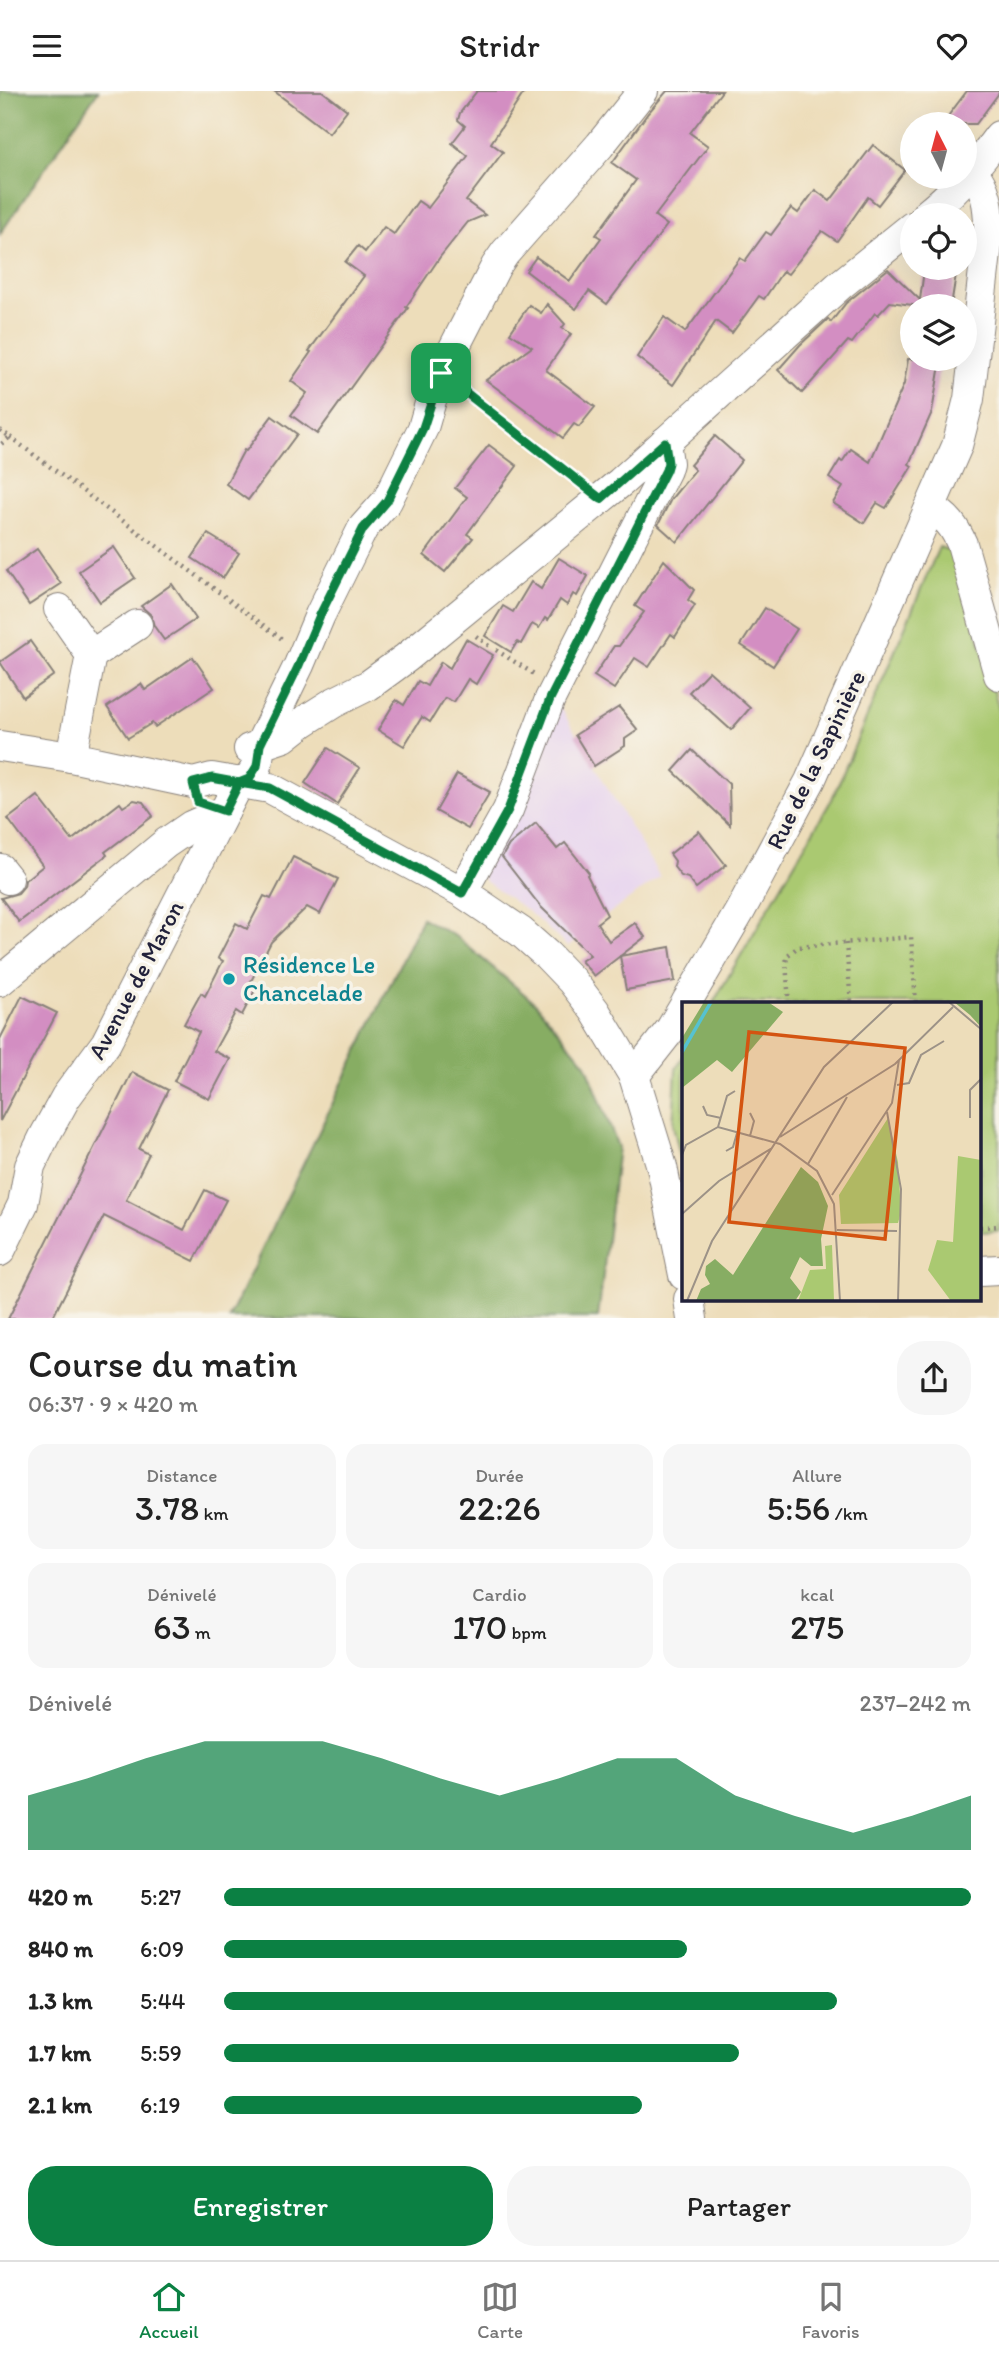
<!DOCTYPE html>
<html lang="fr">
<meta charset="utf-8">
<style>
body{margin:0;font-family:Itim,sans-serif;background:#f6f6f6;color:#222;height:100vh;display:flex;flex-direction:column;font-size:26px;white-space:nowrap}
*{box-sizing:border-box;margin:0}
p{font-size:23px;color:#767676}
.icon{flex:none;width:38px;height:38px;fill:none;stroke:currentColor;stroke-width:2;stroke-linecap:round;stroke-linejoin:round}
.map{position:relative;height:1227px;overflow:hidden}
.sheet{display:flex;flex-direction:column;background:#fff;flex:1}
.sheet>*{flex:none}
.needle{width:46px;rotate:354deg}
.tools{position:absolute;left:900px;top:21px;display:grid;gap:14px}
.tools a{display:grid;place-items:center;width:77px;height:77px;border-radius:50%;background:#fff;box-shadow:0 7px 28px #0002;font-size:35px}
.pin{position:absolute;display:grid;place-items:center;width:60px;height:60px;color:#fff;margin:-30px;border-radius:14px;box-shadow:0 4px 10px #0006}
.round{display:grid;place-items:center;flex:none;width:74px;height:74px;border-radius:28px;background:#f6f6f6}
.summary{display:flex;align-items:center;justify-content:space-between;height:119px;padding:0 28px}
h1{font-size:38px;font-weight:600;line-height:52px}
.metrics{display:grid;grid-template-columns:repeat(3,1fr);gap:10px;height:119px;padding:7px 28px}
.metrics div{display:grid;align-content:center;border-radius:18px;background:#f6f6f6;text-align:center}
.metrics b{font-size:35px;font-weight:600}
.metrics small{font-size:19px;font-weight:400}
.metrics p{font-size:19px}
.chart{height:196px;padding:14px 28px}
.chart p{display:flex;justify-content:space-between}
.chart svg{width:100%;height:126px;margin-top:7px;fill:#0b8043;opacity:.7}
.action{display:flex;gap:14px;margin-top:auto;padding:14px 28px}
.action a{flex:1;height:80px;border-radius:28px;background:#0b8043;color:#fff;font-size:28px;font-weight:600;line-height:80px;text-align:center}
.action a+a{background:#f6f6f6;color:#222}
ul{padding:0 28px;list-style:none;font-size:23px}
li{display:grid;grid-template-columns:112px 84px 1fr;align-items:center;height:52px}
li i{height:18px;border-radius:9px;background:#0b8043}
header{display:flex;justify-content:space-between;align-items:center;height:91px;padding:0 28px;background:#fff;font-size:32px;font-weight:600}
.dock{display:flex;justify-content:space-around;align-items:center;height:98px;border-top:2px solid #e0e0e0;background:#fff;font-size:19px;color:#767676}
.dock a{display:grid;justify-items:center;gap:4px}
.dock .active{color:#0b8043}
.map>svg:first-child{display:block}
.built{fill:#e6d2f0}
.green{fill:#aac971;stroke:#667656;stroke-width:2}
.forest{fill:#87ad63;stroke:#54684f;stroke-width:2}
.building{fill:#d38ec2}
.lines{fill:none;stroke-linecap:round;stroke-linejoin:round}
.minor-casing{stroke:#88807a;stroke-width:32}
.path{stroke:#88807a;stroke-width:4.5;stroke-dasharray:2 5;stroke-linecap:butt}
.minor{stroke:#fff;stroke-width:30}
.route-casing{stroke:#fff;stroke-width:14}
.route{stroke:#0b8043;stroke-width:9}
.culture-dot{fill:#0f9aa8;stroke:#f7f3e8;stroke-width:2.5}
.labels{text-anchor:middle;stroke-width:7;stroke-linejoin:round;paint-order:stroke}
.street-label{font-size:24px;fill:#22223b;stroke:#f7f3e8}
.culture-label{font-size:24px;fill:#0d838f;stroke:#f7f3e8;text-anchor:start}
.inset-river{fill:none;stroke:#56c2d0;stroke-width:3.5}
.inset-road{fill:none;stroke:#9c9287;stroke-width:2}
.view{fill:#d45411;fill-opacity:0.15;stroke:#d45411;stroke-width:3.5}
.inset-edge{fill:none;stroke:#22223b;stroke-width:3.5}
</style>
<header><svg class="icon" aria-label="menu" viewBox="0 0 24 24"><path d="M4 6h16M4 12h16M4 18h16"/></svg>Stridr<svg class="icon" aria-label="heart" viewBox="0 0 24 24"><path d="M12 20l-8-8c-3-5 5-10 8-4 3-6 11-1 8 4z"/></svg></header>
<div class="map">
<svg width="999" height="1228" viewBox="0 0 999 1228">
<rect width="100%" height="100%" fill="#f7f3e8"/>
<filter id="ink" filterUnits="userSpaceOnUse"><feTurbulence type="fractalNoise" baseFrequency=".0143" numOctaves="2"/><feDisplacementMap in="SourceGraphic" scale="14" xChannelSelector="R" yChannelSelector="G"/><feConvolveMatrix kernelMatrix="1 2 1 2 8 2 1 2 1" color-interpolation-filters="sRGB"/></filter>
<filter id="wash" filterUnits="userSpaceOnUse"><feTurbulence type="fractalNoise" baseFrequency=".00686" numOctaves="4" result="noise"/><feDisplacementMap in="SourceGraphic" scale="28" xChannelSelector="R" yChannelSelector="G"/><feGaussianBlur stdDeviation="1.57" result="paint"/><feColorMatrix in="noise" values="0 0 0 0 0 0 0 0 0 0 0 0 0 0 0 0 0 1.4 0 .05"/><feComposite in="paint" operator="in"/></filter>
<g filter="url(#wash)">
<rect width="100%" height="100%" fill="#edddba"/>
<!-- built -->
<polygon class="built" points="556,609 660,786 607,824 568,856 529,821 485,790 482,783"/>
<!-- green -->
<g class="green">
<polygon points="939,456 955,461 999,618 999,1140 980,1141 980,912 713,912 832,708"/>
<polygon points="684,964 684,1081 673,1035 676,978"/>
</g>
<!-- forest -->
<g class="forest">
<polygon points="0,0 98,0 0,143"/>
<polygon points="422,827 458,847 536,913 586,973 618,1056 598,1227 229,1227"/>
</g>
<g id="blocks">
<!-- building -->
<g class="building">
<polygon points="274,0 322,0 347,19 329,42"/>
<polygon points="477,0 525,0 491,52 503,61 466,110 485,124 468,131 440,166 406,216 408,217 317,343 291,324 307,302 291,290 311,261 309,260 364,185 345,171 358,155 365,161 384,136 394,143 418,110 428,117 468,65 452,52 465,35 458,29 460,22"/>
<polygon points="667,0 722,0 690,42 708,55 655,125 667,134 607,213 589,200 576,218 526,180 536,166 570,190 601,147 596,144 636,89 612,72 648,22"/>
<polygon points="967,0 999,0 999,2 976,33 942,33"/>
<polygon points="873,54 905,79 878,114 868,106 837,150 822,140 788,183 783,180 764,208 759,205 732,242 716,230 673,294 637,266 664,226 685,241 740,167 745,170 766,141 771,144 791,117 798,122 815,99 830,110"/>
<polygon points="933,177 957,177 951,215 920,215 890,211 878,224 875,222 852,252 848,250 802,302 778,279 800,254 828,228 831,231 846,212 888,178 920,209 924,179 933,180"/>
<polygon points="547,213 565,233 562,237 571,243 546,279 595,316 579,336 574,333 563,347 486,289 532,256 510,242 529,214 541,222"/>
<polygon points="908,268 941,268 932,321 909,373 912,375 886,417 877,412 864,432 833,412 843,396 829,387 840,369 842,371 851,358 870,371 904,293"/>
<polygon points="272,325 297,343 248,409 226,393 244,359 246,360"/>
<polygon points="715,345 742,369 677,451 658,434 671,408 695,379 690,374"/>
<polygon points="489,354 517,375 467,443 473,447 445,481 424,464 467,406 455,397"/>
<polygon points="208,443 239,462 223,487 192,467"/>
<polygon points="114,456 135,487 100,511 79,480"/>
<polygon points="37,458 61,493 29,514 6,480"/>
<polygon points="559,467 588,485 577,505 573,503 567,514 560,509 548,529 545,527 539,537 532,533 521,553 517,551 511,561 485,545 503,515 513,521 531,491 541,498"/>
<polygon points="664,469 694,499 688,509 695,514 675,546 671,543 649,576 635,567 614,598 594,585 614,555 619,555 644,521 635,515"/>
<polygon points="172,493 196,528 164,549 154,535 151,524 141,515"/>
<polygon points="765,517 797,538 773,575 741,554"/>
<polygon points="466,548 493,564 476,593 468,588 454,611 445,607 430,631 422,626 404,655 378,639 396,609 404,614 418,590 427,595 441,571 450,577"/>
<polygon points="30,550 54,584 23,606 0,571"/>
<polygon points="193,566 214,597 155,636 152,632 128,647 107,616 141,593 145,599"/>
<polygon points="709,580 750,617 731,639 689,601"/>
<polygon points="619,616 638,639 625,648 625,655 594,675 575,644"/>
<polygon points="328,657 360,677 337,713 305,692"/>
<polygon points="692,659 729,693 730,734 673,680"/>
<polygon points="457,683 490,701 468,738 436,720"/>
<polygon points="38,705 72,749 120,712 123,716 134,709 143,711 153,725 105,761 107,764 19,831 1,807 18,802 24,795 25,789 43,775 8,728"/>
<polygon points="536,732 557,758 565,752 589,782 587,784 607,824 597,832 609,850 635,832 645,846 594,885 581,870 590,864 541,816 502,766 509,754"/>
<polygon points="699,740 726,774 696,797 688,787 681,785 674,776 675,770 670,763"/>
<polygon points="293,766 338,788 320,823 307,816 271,851 249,894 256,897 242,924 236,920 214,960 230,968 209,1008 174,990 199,941 184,933 201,902 205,905 223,870 218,867 236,832 247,838 264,805 271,808"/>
<polygon points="670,856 675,890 626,899 620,865"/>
<polygon points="22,905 57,922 0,1030 0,948"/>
<polygon points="132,981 168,999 139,1058 149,1063 126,1109 184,1139 205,1099 226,1109 194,1170 104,1125 52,1228 8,1228"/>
</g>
</g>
</g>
<g filter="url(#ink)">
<use href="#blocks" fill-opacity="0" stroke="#88807a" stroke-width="2"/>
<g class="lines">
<!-- minor casing -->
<g class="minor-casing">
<g id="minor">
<path d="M926,124c29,-23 51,-49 73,-79"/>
<path d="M930,417c17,8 25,20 32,36l37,131"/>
<polyline points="59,518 91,564 71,666"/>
<polyline points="91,564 137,534"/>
<polyline points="0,655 71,666 193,692 212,687 270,697 462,801 521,841 547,864 572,890 595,920 634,985 662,1076 684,1184"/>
<polyline points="249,658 260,654 299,574 320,524 363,437 387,410 423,337 436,292 496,175 505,162 600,54 643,0"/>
<polyline points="239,692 249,688 257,675 260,654 284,646 303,631 333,612 369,594 406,567 621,391 840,194 912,136"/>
<polyline points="0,778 8,788"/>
<polyline points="462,801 508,719 550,608 666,379 668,372 665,351"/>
<polyline points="0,890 166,752 191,735 225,720"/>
<path d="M686,912l54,-92 70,-130 147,-335 12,-47 20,-172c0,-21 -3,-39 -16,-55"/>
<polyline points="634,985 671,938 684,916"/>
<polyline points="0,1160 23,1113 30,1075 44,1046 66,1006 106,952 239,692"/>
<polyline points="980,1180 999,1179"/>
<polyline points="689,1208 692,1228"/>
</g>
</g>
<!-- path -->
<g class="path">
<polyline points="461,298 581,392"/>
<polyline points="0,339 10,346 0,354"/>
<polyline points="10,346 282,548"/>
<polyline points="476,545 489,555"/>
<polyline points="496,559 534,583"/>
<polyline points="846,852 851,912"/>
<polyline points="789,912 786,871 788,864 798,856 911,846 916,912"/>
<polyline points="980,1136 999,1135"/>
</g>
<!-- minor -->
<use href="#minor" class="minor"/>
</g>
</g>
<g class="lines" filter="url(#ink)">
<!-- route casing -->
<g class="route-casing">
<polyline id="route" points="441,282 423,337 387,410 363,438 320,524 299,574 260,654 257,675 249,688 239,692 212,687 193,692 198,711 225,720 239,692 270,697 462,802 508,719 550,608 666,379 668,372 665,351 601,408 441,282"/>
</g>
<!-- route -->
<use href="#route" class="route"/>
</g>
<!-- markers -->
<circle class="culture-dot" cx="229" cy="888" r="7"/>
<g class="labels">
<!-- street labels -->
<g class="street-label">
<text transform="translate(816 669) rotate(-64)" y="8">Rue de la Sapinière</text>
<text transform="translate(136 889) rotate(-62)" y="8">Avenue de Maron</text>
</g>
<!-- culture labels -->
<g class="culture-label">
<text x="243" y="882">Résidence Le<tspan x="243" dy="28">Chancelade</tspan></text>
</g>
</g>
<!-- overview -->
<g transform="translate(682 911)">
<rect width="299" height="299" fill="#edddba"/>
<path d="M206,116l10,44 3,50 -3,11 -57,1 -2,-29zM276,154l23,4v141h-30l-23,-31 9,-30 16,2zM150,243l2,56h-36l12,-31 16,-1 -1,-23z" fill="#aac971"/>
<path d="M22,0h64l15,10 -51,60 -15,-12 -35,28v-50zM272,0h27v25l-11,-12zM119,165l17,15 10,24 -7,33 2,27h-12l-11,-9 -10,21 11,14 -6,9h-99l5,-12 9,-5 -5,-9 1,-9 9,-7 18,16z" fill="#87ad63"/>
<path class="inset-river" d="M0,50l29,-50"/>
<path class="inset-road" d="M267,0l33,28M215,83l12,-2 12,-28 23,-14M21,104l4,9 14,3M205,110l14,77 -3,112M288,116v-28l12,-12M36,125l9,-31 8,-5M68,134l4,-15 -4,-8M98,135l115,-73 58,-57M44,149l7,-4 4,-14M0,153l4,-10 32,-18 62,17 37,27 17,33 6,97M126,162l39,-67M150,193l60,-92 7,-43M0,212l37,-33 53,-33M155,228l60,1M5,299l25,-60 112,-174 69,-65"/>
<path class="view" d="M67,30l156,16 -20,191 -156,-17z"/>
<rect width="299" height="299" class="inset-edge"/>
</g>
</svg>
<div class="tools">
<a><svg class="needle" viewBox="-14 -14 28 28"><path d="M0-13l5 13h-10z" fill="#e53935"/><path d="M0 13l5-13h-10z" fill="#767676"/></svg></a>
<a><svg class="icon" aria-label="locate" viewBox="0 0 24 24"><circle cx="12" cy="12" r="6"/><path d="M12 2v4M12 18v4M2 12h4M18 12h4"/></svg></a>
<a><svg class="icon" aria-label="layers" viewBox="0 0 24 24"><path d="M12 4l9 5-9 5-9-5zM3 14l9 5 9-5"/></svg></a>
</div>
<div class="pin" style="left:441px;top:282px;background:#1e9e55"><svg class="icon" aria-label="arrive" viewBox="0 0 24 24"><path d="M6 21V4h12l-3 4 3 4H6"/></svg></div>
</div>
<section class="sheet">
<div class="summary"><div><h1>Course du matin</h1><p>06:37 · 9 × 420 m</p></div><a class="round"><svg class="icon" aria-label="share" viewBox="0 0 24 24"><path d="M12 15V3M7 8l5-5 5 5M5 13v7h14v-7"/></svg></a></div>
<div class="metrics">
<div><p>Distance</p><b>3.78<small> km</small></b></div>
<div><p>Durée</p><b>22:26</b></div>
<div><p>Allure</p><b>5:56<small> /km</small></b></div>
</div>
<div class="metrics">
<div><p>Dénivelé</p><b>63<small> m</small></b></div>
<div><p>Cardio</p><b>170<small> bpm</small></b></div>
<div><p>kcal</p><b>275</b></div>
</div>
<div class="chart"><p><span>Dénivelé</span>237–242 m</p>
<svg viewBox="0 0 160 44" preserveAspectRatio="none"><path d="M0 44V25L10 19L20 12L30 6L40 6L50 6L60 12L70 19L80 25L90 19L100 12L110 12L120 25L130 32L140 38L150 32L160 25V44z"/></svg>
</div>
<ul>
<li><b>420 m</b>5:27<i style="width:100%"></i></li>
<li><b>840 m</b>6:09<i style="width:62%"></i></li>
<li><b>1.3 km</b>5:44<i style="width:82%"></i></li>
<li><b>1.7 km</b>5:59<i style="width:69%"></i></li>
<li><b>2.1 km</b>6:19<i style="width:56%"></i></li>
</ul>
<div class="action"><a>Enregistrer</a><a>Partager</a></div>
</section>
<nav class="dock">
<a class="active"><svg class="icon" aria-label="home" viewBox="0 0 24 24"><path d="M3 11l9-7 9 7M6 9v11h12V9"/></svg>Accueil</a>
<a><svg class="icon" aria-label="map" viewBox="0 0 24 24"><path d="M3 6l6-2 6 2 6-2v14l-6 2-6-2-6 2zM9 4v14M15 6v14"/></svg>Carte</a>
<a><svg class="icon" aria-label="saved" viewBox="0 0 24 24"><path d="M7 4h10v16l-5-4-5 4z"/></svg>Favoris</a>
</nav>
